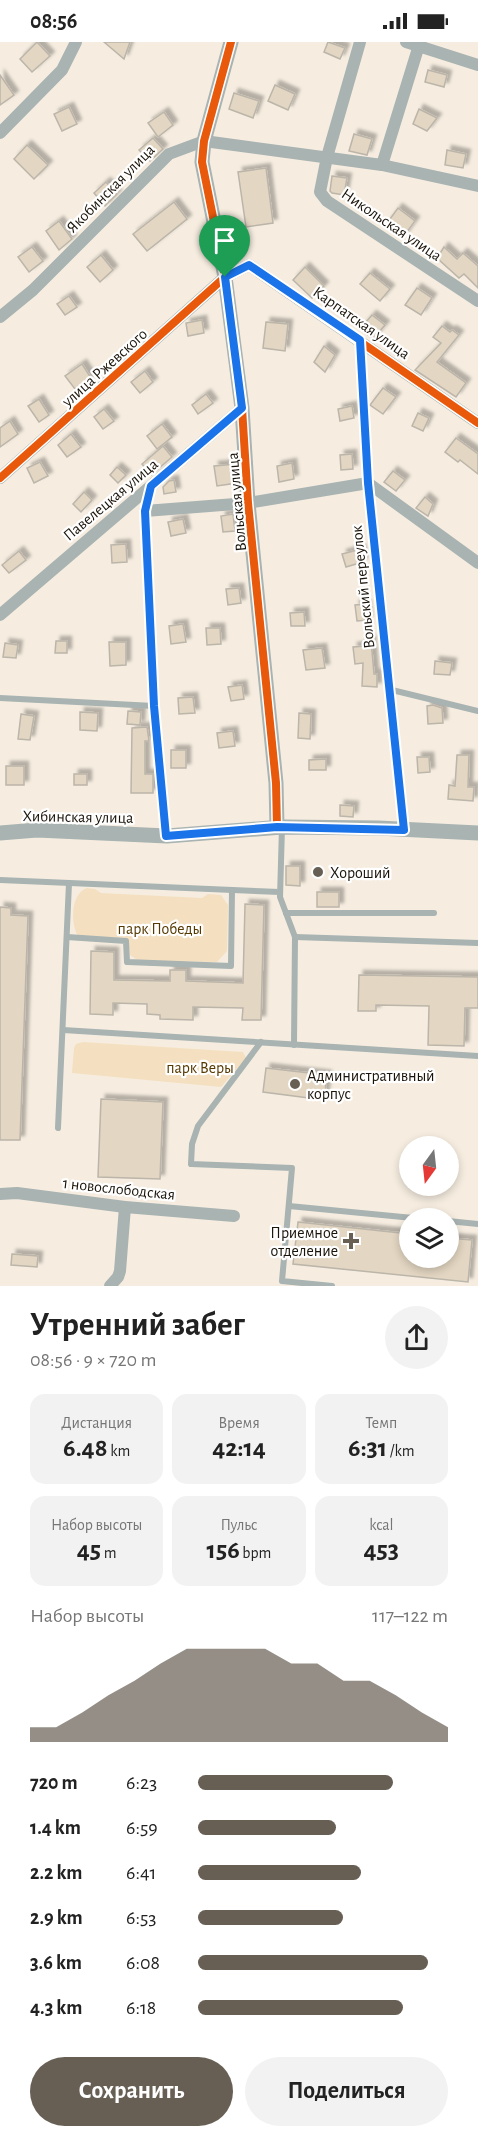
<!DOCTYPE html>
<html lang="ru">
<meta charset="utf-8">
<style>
body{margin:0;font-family:"Alegreya Sans",sans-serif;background:#f2f2f2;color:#222;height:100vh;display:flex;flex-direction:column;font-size:22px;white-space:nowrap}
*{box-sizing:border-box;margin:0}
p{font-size:20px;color:#767676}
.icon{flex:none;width:33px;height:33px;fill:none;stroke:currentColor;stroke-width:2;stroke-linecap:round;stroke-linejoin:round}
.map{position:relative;height:1244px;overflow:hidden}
.sheet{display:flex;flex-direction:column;background:#fff;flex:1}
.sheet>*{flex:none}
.needle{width:39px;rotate:195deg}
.buttons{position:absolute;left:399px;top:1094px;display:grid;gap:12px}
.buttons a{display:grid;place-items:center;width:60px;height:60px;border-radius:50%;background:#fff;box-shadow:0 3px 9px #0003;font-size:30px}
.pin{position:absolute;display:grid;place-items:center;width:51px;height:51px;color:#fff;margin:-62px -26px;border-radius:50% 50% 50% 0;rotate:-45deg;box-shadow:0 0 6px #0007}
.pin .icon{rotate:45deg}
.round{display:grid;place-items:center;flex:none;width:63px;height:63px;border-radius:32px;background:#f2f2f2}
.overview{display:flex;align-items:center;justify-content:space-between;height:102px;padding:0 30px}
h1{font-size:33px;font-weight:700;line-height:45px}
.figures{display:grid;grid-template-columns:repeat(3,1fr);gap:9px;height:102px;padding:6px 30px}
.figures div{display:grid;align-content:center;border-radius:15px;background:#f2f2f2;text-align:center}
.figures b{font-size:26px;font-weight:700}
.figures small{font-size:16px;font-weight:400}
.figures p{font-size:16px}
.chart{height:168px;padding:12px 30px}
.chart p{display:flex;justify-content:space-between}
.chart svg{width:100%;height:108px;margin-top:6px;fill:#675f54;opacity:.7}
.button{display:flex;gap:12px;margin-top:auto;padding:12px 30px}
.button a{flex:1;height:69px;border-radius:36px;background:#675f54;color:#fff;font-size:24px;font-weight:700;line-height:69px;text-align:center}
.button a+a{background:#f2f2f2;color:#222}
ul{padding:0 30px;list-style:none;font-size:20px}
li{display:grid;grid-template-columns:96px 72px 1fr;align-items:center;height:45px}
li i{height:15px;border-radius:8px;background:#675f54}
.status{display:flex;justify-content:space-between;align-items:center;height:42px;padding:0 30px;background:#fff;direction:ltr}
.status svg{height:16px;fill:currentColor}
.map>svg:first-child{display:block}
.green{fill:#f4e0c1}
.building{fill:#e3d6c2;stroke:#bcb5aa;stroke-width:1.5;filter:url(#shadow)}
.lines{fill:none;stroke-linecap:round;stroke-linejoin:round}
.service{stroke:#a8b3b2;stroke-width:6}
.minor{stroke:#a8b3b2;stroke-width:12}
.tertiary{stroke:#a8b3b2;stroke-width:15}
.cycleway-casing{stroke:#fff;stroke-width:11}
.cycleway{stroke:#e8590c;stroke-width:8}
.route-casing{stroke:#fff;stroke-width:12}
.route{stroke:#1a73e8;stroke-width:8}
.poi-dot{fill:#675f54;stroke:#fff;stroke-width:2}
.labels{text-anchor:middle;stroke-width:4.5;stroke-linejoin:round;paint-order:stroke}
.street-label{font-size:16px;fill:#1a1309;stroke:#fff}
.poi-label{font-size:16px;fill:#1a1309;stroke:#fff;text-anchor:start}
.park-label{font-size:16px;fill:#563900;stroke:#fff}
</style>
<div class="status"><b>08:56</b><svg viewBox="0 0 49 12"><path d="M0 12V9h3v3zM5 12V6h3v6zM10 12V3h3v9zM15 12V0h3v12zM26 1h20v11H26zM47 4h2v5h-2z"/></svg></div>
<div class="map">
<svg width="478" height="1244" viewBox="0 0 478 1244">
<defs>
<filter id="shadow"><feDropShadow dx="4.5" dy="-4.5" stdDeviation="1.5" flood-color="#0004"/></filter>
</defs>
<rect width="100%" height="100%" fill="#f6ede0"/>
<!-- green -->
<g class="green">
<path d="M87,846l8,1 6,4 101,5 6,-4 13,1 7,10 -1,46 -10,11 -78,-1 -9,-6 -2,-16 -50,-3c-8,-13 -7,-43 9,-48z"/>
<polygon points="83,1000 243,1010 246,1016 221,1045 72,1031 74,1006 76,1002"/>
</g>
<!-- building -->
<g class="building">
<polygon points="37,0 50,14 32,30 20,17"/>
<polygon points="104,0 130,0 124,17"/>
<polygon points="328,0 345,6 340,17 324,10"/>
<polygon points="428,28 447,33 444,45 425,40"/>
<polygon points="0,33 14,53 0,63"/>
<polygon points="275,43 295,52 288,68 268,59"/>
<polygon points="234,51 259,59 253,76 229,67"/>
<polygon points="69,65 77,82 62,89 54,72"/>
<polygon points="419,67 437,76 427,89 413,82"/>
<polygon points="164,70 173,83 158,95 148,81"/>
<polygon points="354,92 372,97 367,113 349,109"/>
<polygon points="153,96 163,107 150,119 139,108"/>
<polygon points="27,103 48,123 34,137 14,117"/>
<polygon points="447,108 466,112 463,126 445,123"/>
<polygon points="266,126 273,181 246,185 238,130"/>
<polygon points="332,134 347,136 344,153 332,151 330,149"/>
<polygon points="106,140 117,152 105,164 94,151"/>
<polygon points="174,160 187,177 147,209 133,192"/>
<polygon points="398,166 415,179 404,194 387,181"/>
<polygon points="59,179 72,197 59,208 46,189"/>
<polygon points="32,205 43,219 29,230 18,215"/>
<polygon points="444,205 457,217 463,211 478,224 478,246 464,232 459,236 437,216"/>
<polygon points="101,213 113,228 100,240 87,225"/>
<polygon points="305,225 324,244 312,256 293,238"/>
<polygon points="370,231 390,247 380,259 360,242"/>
<polygon points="417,246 432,256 421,273 405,263"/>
<polygon points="69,254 77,265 65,273 57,262"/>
<polygon points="372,273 385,283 373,297 360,287"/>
<polygon points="202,278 204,291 188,294 186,281"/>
<polygon points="266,280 288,282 285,309 263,306"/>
<polygon points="442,284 450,290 452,288 459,293 437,320 466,341 456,355 415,328 441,301 433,295"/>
<polygon points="324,304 335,313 325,330 314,320"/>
<polygon points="82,322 91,336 75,347 65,334"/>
<polygon points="145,329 153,340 140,351 131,340"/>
<polygon points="383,346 396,355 383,372 370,363"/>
<polygon points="206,352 213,361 198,372 192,363"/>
<polygon points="39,357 49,373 39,380 28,364"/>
<polygon points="352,364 354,376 340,379 338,367"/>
<polygon points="104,367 114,379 103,387 94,375"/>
<polygon points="418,371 429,376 423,389 412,384"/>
<polygon points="10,379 18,392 0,405 0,386"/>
<polygon points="162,382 172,395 157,407 147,394"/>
<polygon points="71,392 81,405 67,415 58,403"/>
<polygon points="456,396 478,412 478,432 460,418 458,420 445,410"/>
<polygon points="163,404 172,415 151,433 142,422"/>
<polygon points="352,412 353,427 341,428 340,413"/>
<polygon points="40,420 48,434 34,441 27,426"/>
<polygon points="292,421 294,437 279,440 277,424"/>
<polygon points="236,422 237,441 217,444 214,424"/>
<polygon points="117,425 126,433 118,441 110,433"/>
<polygon points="393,429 405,438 396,449 384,440"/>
<polygon points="174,438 176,450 164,452 163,445 169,439"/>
<polygon points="84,450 92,458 81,470 73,462"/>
<polygon points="425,455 433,462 428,474 416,466"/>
<polygon points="233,472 235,489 223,490 221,474"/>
<polygon points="183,477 186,491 171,494 168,480"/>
<polygon points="126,502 127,520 112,521 111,503"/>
<polygon points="361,507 363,520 346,525 342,512"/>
<polygon points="19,509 26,518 9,531 2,523"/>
<polygon points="239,546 241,561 228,563 226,547"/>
<polygon points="366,562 368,578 357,579 355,563"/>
<polygon points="304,570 305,584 291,584 290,571"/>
<polygon points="183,582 186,600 171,602 169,584"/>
<polygon points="206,586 220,586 221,602 207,603"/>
<polygon points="364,598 371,598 374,632 377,632 377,645 362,644 363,621 355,622 353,605 364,604"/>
<polygon points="56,599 67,599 67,611 55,611"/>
<polygon points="109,600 126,600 126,623 110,624"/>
<polygon points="5,601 18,603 16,616 3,615"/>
<polygon points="322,606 325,626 306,628 303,608"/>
<polygon points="435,619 452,621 450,633 434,632"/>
<polygon points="242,643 244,657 231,659 228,645"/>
<polygon points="193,655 195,671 179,672 178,656"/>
<polygon points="433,663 442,666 443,681 428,682 427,664"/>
<polygon points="128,669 141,670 140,683 127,682"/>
<polygon points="80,670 98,671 97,689 80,688"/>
<polygon points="299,671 311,672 310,697 298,696"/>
<polygon points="21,672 34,674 30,698 18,697"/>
<polygon points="147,685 149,699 145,699 145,732 153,732 153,751 131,751 132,686"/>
<polygon points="233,689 235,704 219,706 217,691"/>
<rect x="171" y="708" width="15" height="18"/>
<polygon points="457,713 469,713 468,745 474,745 473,759 448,757 449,743 455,744"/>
<polygon points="417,715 429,715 430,730 418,731"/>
<polygon points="326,717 326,728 309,728 309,718"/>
<rect x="6" y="724" width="18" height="19"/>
<rect x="74" y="732" width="13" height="11"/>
<polygon points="340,763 354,764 353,775 340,774"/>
<polygon points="286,824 300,824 300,844 286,843"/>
<rect x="317" y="850" width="22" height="15"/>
<polygon points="245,862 264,863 261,978 242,978 243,966 193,965 193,978 160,977 160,973 147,972 147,962 113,961 113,973 90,972 91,909 114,910 114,938 170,939 170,928 186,928 186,939 243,941"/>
<polygon points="0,865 11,866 11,873 28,874 20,1098 0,1098"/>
<polygon points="359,933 478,935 478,966 465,966 464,1004 428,1003 429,964 376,963 376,969 358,969"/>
<polygon points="266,1026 327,1033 324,1058 263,1050"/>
<polygon points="101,1057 163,1060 160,1137 98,1135"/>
<polygon points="298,1180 410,1192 410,1215 448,1215 448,1196 472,1198 468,1240 293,1222"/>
<polygon points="12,1212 38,1214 37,1225 11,1223"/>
</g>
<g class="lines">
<!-- service -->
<g class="service">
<polyline points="360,301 368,441 404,787"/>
<polyline points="150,448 145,469 154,664 166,794"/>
<polyline points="388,647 478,669"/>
<polyline points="0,656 154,664"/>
<polyline points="282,785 280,855 295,895 294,1003"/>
<polyline points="0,838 280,850"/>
<polyline points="286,871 434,871"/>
<polyline points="67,895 126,899 127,920 231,924 232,848"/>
<polyline points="295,895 478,901"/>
<polyline points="63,988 478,1014"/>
<polyline points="261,1000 198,1084 192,1102 191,1122 292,1126 282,1239 332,1244"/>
<polyline points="58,1086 69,841"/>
<polyline points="289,1164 413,1176"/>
<polyline points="448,1179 478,1182"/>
</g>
<!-- minor -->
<g class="minor">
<polyline points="360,0 327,115 320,150 327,159 478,259"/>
<polyline points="406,0 478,23"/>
<polyline points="0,91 62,28 76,0"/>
<polyline points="382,123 420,0"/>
<polyline points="0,275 33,248 169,112 204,99 382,123 478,144"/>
<polyline points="0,436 225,235 249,223 478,381"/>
<polyline points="145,469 248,461 368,441 478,521"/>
<polyline points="0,573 242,366"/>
<polyline points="0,1152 17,1151 125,1165 234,1174"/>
<polyline points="110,1244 118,1235 120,1229 125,1165"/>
</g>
<!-- tertiary -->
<g class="tertiary">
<polyline points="231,0 204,99 202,120 225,235 242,366 248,461 276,741 277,785"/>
<polyline points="0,791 37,788 167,794 282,785 378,786 478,791"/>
</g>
<!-- cycleway casing -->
<g class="cycleway-casing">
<g id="cycleway">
<polyline points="231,0 204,99 202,120 225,235 242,366 248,461 276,741 277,785"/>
<polyline points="0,436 225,235 249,223 478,381"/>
</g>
</g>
<!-- cycleway -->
<use href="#cycleway" class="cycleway"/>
</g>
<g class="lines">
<!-- route casing -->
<g class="route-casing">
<polygon id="route" points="249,223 360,298 368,441 404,788 277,785 166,794 154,664 145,469 151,444 242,366 225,235"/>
</g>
<!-- route -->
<use href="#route" class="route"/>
</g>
<!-- markers -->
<g class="poi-dot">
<circle cx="318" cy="830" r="6"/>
<circle cx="295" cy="1042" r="6"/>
<path d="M348 1190h6v6h6v6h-6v6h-6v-6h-6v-6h6z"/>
</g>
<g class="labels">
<!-- street labels -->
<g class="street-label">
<text transform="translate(110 146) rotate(-45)" y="6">Якобинская улица</text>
<text transform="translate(392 182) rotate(34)" y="6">Никольская улица</text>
<text transform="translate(362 280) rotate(35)" y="6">Карпатская улица</text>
<text transform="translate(104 325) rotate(-42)" y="6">улица Ржевского</text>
<text transform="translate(110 457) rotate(-40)" y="6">Павелецкая улица</text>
<text transform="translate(236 460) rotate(-95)" y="6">Вольская улица</text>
<text transform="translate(362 545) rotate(-96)" y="6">Вольский переулок</text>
<text transform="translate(78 774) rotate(1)" y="6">Хибинская улица</text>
<text transform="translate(119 1146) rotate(6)" y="6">1 новослободская</text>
</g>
<!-- poi labels -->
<g class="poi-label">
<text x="330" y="836">Хороший</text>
<text x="307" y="1039">Административный<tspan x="307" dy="18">корпус</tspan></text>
<text x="338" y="1196" text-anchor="end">Приемное<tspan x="338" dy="18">отделение</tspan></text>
</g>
<!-- park labels -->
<g class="park-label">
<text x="160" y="892">парк Победы</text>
<text x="200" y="1031">парк Веры</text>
</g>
</g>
</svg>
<div class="buttons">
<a><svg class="needle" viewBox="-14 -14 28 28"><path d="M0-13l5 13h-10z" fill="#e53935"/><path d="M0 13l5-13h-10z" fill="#767676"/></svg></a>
<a><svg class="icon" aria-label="layers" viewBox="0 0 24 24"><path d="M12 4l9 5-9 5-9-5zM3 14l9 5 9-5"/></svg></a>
</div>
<div class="pin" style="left:225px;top:235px;background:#1e9e55"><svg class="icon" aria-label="arrive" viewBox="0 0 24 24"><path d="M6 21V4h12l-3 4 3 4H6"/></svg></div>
</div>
<section class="sheet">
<div class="overview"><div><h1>Утренний забег</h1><p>08:56 · 9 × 720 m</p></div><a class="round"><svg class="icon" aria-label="share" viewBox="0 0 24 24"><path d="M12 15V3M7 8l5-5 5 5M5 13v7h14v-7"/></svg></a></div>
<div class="figures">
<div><p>Дистанция</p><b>6.48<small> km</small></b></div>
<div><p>Время</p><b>42:14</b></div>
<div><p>Темп</p><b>6:31<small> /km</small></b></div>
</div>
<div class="figures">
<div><p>Набор высоты</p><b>45<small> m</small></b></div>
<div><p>Пульс</p><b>156<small> bpm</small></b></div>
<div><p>kcal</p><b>453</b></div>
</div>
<div class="chart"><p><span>Набор высоты</span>117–122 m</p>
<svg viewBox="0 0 160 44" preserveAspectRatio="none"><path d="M0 44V38L10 38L20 32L30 25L40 19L50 12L60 6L70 6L80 6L90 6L100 12L110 12L120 19L130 19L140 25L150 32L160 38V44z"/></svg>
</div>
<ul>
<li><b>720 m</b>6:23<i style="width:78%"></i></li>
<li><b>1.4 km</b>6:59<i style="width:55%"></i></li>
<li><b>2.2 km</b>6:41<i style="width:65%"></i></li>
<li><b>2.9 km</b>6:53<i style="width:58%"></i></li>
<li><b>3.6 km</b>6:08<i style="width:92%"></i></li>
<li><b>4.3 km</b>6:18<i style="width:82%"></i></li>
</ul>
<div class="button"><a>Сохранить</a><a>Поделиться</a></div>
</section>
